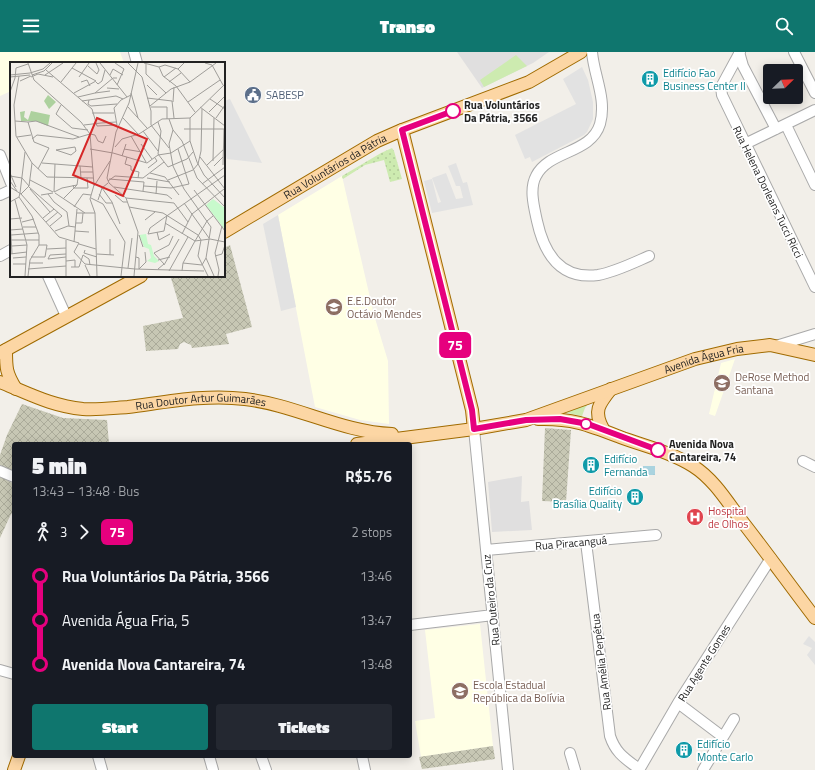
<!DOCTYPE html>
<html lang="en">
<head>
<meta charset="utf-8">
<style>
  :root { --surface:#171b24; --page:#242831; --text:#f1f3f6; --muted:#9ea1a6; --accent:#0f766e }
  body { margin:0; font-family:"Titillium Web",sans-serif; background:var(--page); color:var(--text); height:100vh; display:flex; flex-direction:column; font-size:15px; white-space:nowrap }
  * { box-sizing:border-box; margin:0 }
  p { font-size:13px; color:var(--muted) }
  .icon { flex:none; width:22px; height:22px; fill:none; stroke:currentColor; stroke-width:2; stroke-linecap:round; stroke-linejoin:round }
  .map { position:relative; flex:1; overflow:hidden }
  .panel { position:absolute; left:12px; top:390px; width:400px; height:316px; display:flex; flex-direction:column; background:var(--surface); border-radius:4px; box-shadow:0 2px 10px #0003 }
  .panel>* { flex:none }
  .badge { padding:0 8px; border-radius:6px; font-size:14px; line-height:26px }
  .needle { width:26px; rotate:67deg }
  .fabs { position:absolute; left:763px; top:12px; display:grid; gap:8px }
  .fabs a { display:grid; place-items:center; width:40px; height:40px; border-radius:4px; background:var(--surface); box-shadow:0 2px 10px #0003; font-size:20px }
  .map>.badge { position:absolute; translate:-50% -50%; box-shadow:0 0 0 2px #fff }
  .legs { display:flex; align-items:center; gap:6px; height:44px; padding:0 20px; font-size:13px }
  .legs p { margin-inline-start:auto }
  .overview { display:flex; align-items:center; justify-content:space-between; height:68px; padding:0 20px }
  h1 { font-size:22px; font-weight:800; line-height:30px }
  .cta { display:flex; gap:8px; margin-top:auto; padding:8px 20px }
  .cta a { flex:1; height:46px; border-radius:4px; background:var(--accent); color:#fff; font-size:16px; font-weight:800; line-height:46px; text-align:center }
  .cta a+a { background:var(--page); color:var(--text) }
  ul { padding:0 20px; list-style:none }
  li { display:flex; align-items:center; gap:14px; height:44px; font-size:15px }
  li i { display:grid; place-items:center; width:6px; height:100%; margin:0 5px; background:currentColor }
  li i::after { content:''; width:10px; height:10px; margin:-5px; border:3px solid; border-radius:50%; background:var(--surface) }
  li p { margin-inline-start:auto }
  li:first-child i { background:linear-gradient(#0000 50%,currentColor 0) }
  li:last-child i { background:linear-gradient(currentColor 50%,#0000 0) }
  header { display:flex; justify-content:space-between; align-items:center; height:52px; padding:0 20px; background:var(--accent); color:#fff; font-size:18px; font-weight:800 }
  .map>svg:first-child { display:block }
  .residential { fill:#e0dfdf }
  .education { fill:#ffffe5 }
  .construction { fill:url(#construction-cross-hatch) }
  .grass { fill:url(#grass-dots) }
  .garden { fill:#cdebb0 }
  .parking { fill:#e2e2e2 }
  .water { fill:url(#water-ripples) }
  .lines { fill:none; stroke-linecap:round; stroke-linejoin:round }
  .minor-casing { stroke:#a9a9a9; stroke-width:12 }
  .major-casing { stroke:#a06b00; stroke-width:14 }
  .minor { stroke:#fff; stroke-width:10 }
  .major { stroke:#fcd6a4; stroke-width:12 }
  .line-1-casing { stroke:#fff; stroke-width:9 }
  .line-1 { stroke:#e6007e; stroke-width:6 }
  .stop-1-dot { fill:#fff; stroke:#e6007e; stroke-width:2 }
  .labels { text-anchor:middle; stroke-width:3.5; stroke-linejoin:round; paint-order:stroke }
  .culture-label { font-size:11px; fill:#0d838f; stroke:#fff; text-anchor:start }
  .service-label { font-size:11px; fill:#4e5e75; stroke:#fff; text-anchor:start }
  .stop-label { font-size:11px; font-weight:bold; fill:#222; stroke:#fff; text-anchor:start }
  .street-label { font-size:11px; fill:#222; stroke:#fff }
  .education-label { font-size:11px; fill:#785e54; stroke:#fff; text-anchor:start }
  .health-label { font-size:11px; fill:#be3a42; stroke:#fff; text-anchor:start }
  .inset-road { fill:none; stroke:#9f9d99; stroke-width:1 }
  .view { fill:#d62828; fill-opacity:0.15; stroke:#d62828; stroke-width:2 }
  .inset-edge { fill:none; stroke:#222; stroke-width:2 }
</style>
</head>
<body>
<header><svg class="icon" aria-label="menu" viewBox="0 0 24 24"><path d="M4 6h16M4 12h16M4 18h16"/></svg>Transo<svg class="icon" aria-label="search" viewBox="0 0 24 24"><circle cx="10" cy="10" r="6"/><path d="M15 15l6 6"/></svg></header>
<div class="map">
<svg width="815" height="718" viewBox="0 0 815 718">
  <defs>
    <pattern id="construction-cross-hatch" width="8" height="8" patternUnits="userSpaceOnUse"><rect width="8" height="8" fill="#c7c7b4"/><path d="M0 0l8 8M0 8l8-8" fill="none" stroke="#abab9a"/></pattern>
    <pattern id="grass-dots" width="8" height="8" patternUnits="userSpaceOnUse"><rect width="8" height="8" fill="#cdebb0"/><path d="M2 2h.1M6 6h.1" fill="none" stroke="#b0c997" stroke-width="1.8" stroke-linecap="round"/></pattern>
    <pattern id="water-ripples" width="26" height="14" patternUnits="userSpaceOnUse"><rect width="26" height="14" fill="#aad3df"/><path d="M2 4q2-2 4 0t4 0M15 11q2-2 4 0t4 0" fill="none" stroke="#92b5bf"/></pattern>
  </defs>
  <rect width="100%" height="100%" fill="#f2efe9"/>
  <path class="residential" d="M 457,0 L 549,0 L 533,11 L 482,36 Z
    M 522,424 L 521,450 L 529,449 L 532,478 L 492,480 L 488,430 Z"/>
  <path class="education" d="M 0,0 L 120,0 L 124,11 L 11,11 L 11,39 L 0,44 Z
    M 342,124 L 374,263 L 388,309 L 389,372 L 360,368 L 315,355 L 278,163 Z
    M 735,307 L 715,364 L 709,362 L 721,311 Z
    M 480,572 L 493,694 L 421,705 L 415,669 L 435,666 L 425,578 Z"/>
  <path class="construction" d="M 230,193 L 252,275 L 226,282 L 229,292 L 192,296 L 191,293 L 184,290 L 180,292 L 178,297 L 146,299 L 143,274 L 183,266 L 171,226 L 175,224 L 224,224 L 224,196 Z
    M 22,352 L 63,366 L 107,368 L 109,392 L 14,392 L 14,420 L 0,413 L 0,403 L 7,383 Z
    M 545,376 L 571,378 L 566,450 L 542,449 Z
    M 0,424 L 14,432 L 14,458 L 10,464 L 0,486 Z
    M 493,694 L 495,707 L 422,717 L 419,705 Z"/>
  <path class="grass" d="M 392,96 L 394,99 L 402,127 L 390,130 L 384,108 L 365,113 L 343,127 L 342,124 L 381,101 Z"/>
  <path class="garden" d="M 516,3 L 527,14 L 484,35 L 480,28 Z
    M 589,351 L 585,356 L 582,364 L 562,360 Z"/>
  <path class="parking" d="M 582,15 L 588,28 L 593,50 L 593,67 L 587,80 L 584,83 L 532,110 L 530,105 L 525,107 L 515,83 L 576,52 L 563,27 Z
    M 230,47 L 262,111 L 227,107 L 224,98 L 224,49 Z
    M 456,111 L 463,131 L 467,130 L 473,153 L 432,161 L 424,129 L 432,127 L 438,151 L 441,150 L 432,126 L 446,121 L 456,147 L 463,146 L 460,134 L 456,134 L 448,114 Z
    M 278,163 L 296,255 L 281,259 L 263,172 Z
    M 809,584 L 815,590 L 815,613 L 807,603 L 812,596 L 803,592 Z"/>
  <path class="water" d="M 643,414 L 655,414 L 655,423 L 643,423 Z"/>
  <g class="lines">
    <defs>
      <path id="minor" d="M 134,0 L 137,11
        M 592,0 C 594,24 607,47 600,72 C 591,102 549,98 536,124 C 529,137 534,155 537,169 C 544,201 560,228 598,223 C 615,220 633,211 649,204
        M 739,0 L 743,14 L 776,77
        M 740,0 L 721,35 L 722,43 L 815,235
        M 794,0 L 815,41
        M 786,73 L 815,133
        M 745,92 L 815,58
        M 0,103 L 11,131
        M 0,143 L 11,138
        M 0,204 L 11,198
        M 48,224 L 66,264
        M 776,294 L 815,282
        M 474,377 L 508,718
        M 803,409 L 815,415
        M 0,419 L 14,425
        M 586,490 L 610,684 C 616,702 626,707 639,717
        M 486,498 L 656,483
        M 410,573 L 493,563
        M 0,618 L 14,622
        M 678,651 L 723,685
        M 570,701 L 575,718
        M 98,704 L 102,718
        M 209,704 L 213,718
        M 261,704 L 266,718
        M 362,704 L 365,718
        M 639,718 L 678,651 L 771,506
        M 703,718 L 734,667"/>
      <g id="major">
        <path d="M 402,78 L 472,358 L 474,377"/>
        <path id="s1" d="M 224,180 L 377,89 L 402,78 L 529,30 L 581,0"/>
        <path d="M 6,298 C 6,316 6,321 16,337"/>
        <path d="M 0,301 L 141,224"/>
        <path id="s2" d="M 0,330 C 28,341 51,354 83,357 C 98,358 113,356 128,355 C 167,350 206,342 245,347 C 296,353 341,380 392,382"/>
        <path d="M 538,367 C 572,366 589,373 620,385 C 644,394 671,400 693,414 C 712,426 725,446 738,464 C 764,497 789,532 815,566"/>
        <path d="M 603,377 C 593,359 599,352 611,337"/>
        <path id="s3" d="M 357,392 L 474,377 L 526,368 L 695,307 L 737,297 L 770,293 L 815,303"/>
        <path d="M 14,718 L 19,704"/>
      </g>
    </defs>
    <use href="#minor" class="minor-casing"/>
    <use href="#major" class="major-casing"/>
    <use href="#minor" class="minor"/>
    <use href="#major" class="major"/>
  </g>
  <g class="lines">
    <defs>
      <path id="line-1" d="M 453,59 L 402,78 L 472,358 L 474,377 L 526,368 L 560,367 L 588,372 L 658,398"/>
    </defs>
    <use href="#line-1" class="line-1-casing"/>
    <use href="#line-1" class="line-1"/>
  </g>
  <defs>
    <symbol id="building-disc" viewBox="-11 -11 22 22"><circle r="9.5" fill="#0f9aa8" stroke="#fff"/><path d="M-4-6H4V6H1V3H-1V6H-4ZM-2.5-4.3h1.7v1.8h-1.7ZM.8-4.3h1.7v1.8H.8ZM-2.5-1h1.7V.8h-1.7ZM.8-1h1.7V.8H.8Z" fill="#fff"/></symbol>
    <symbol id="civic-disc" viewBox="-11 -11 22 22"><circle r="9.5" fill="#5c6f8a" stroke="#fff"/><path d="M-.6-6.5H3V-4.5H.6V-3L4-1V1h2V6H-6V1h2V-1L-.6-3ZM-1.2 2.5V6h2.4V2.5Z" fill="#fff"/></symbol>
    <symbol id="school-disc" viewBox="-11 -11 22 22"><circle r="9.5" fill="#8d6e63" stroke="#fff"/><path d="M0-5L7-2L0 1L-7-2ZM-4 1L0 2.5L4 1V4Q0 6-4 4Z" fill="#fff"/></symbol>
    <symbol id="university-disc" viewBox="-11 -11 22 22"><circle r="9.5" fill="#8d6e63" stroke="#fff"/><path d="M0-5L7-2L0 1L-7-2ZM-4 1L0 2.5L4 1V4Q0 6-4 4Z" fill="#fff"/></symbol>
    <symbol id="hospital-disc" viewBox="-11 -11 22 22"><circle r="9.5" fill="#e0444e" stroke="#fff"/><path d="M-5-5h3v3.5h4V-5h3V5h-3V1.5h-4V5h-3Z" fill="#fff"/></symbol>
  </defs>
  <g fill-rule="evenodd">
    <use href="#building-disc" x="640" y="17" width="20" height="20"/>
    <use href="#civic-disc" x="243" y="33" width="20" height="20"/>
    <use href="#school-disc" x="324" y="245" width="20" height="20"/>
    <use href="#university-disc" x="712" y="321" width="20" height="20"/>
    <use href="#building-disc" x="581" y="403" width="20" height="20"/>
    <use href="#building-disc" x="625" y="435" width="20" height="20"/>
    <use href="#hospital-disc" x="685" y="455" width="20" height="20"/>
    <use href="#school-disc" x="450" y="629" width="20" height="20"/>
    <use href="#building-disc" x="674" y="688" width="20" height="20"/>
  </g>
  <g class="stop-1-dot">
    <circle cx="453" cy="59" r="7"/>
    <circle cx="586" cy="372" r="5"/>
    <circle cx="658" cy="398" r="7"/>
  </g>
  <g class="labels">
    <g class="culture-label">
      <text x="663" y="25">Edifício Fao<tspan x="663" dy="13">Business Center II</tspan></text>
      <text x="604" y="411">Edifício<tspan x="604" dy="13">Fernanda</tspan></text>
      <text x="622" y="443" text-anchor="end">Edifício<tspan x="622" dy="13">Brasília Quality</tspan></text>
      <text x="697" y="696">Edifício<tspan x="697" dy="13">Monte Carlo</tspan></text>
    </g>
    <g class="service-label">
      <text x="266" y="47">SABESP</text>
    </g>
    <g class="stop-label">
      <text x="464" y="57">Rua Voluntários<tspan x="464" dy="13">Da Pátria, 3566</tspan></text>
      <text x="669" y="396">Avenida Nova<tspan x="669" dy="13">Cantareira, 74</tspan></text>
    </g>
    <g class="street-label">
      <text dy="4" stroke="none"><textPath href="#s1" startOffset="129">Rua Voluntários da Pátria</textPath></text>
      <text transform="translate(768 140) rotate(64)" y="4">Rua Helena Dorleans Tucci Ricci</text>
      <text dy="4" stroke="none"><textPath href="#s3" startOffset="359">Avenida Água Fria</textPath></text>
      <text dy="4" stroke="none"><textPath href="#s2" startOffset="206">Rua Doutor Artur Guimarães</textPath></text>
      <text transform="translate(571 491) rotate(-5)" y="4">Rua Piracanguá</text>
      <text transform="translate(491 548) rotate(-96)" y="4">Rua Outeiro da Cruz</text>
      <text transform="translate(601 610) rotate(-97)" y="4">Rua Amélia Perpétua</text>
      <text transform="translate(704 611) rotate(-58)" y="4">Rua Agente Gomes</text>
    </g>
    <g class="education-label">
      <text x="347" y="253">E.E.Doutor<tspan x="347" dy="13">Octávio Mendes</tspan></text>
      <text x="735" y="329">DeRose Method<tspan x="735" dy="13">Santana</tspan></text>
      <text x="473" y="637">Escola Estadual<tspan x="473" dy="13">República da Bolívia</tspan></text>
    </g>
    <g class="health-label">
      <text x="708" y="463">Hospital<tspan x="708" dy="13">de Olhos</tspan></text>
    </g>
  </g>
  <g transform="translate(10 10)">
    <rect width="215" height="215" fill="#f2efe9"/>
    <path d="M 38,33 L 46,40 L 39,47 L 34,39 ZM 15,49 L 14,55 L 18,58 L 21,49 L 40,53 L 38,64 L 26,59 L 11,59 L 10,50 Z" fill="#add19e"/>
    <path d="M 203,137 L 215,146 L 215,168 L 196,143 ZM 136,172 L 138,182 L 141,183 L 144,194 L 149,199 L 145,201 L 137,199 L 141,196 L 139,187 L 134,185 L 129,173 Z" fill="#c8facc"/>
    <path class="inset-road" d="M 18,1 L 24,18 L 71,60 L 80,72 L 84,123 L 80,137 L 85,151 L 87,214M 90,1 L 117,35M 105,1 L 114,7 L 107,23M 118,1 L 132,15 L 141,49M 134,1 L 149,5 L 153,14 L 166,24 L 185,50M 195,1 L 202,3 L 213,23M 136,2 L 136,12 L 156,31M 78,4 L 87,12 L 89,8 L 86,1M 149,5 L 155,3 L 168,7 L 174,1M 62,6 L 86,19M 168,7 L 180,20M 36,8 L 63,31M 20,11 L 33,7 L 40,1M 0,13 L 20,11M 22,13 L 34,9 L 42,1M 35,13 L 53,1M 100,13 L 103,7 L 113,13M 9,14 L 4,43 L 6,74 L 22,101 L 37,115 L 83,116M 0,15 L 20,13M 21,15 L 28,12 L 43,15M 69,15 L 79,1M 154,15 L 166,6M 5,16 L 6,6 L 18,2M 10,19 L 21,14M 51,20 L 66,1M 71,20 L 77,18 L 80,24M 86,20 L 88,22 L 92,19 L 95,8M 159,20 L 171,11M 137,23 L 147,33M 97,26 L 109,27M 0,30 L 5,16M 63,31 L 82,47 L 87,64 L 107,63M 64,31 L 86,19M 85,31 L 100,29M 121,31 L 128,56M 68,35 L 85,31 L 103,16 L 107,16M 137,36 L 162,39 L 164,56M 200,37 L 215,47M 79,38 L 78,42 L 81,44 L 107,42M 72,39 L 106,34 L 113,37M 163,40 L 164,25M 178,40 L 210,18M 51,43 L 46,52 L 62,66 L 78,68M 140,44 L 161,27 L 180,20 L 206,1M 118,45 L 137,66M 141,45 L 157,45 L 157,57M 190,45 L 215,64M 141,49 L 141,63 L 159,86M 199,50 L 215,34M 82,51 L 104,51M 113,56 L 128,72M 180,56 L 180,79 L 187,100 L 194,113 L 215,136M 206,56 L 215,43M 159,57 L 163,68 L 159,82 L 163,104 L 174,127 L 201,165 L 196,196 L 204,214M 5,59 L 18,60 L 24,80 L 39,86 L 28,107M 18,60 L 26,59 L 69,75M 148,60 L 151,69 L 148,92 L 158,105 L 177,97 L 183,90M 91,61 L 106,60M 74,63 L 91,61M 107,63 L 104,46 L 111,38 L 121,33M 174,67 L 214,67M 163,68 L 172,79 L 187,116 L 215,145M 133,69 L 148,89M 121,74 L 136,100M 7,75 L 21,73M 22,77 L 27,73 L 63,77 L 80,72 L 85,73 L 88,79 L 93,81 L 96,74M 131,82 L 142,97M 65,85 L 66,89 L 61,93 L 46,88 ZM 105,85 L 112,77 L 129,72 L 152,57 L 180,56 L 215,22M 80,87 L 103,91M 114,87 L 132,90M 103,91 L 137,101 L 148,93 L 161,91 L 180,79M 112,94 L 116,82M 117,95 L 115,102 L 121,104 L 121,108 L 129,110 L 128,116M 190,95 L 215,127M 203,99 L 204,56M 32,101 L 83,105M 197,103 L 215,86M 213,103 L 214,67M 70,104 L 71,116M 204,104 L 213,95M 138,106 L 147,99 L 145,96M 70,110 L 83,110M 0,111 L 6,125M 140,111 L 155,115 L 169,133M 0,114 L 12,116 L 19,124M 137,116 L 160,120M 99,117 L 134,120 L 133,129M 20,118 L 43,130M 158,118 L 183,108 L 188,102 L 191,89 L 192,47M 0,119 L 7,129M 98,119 L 105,114 L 133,116 L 154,100M 192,122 L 215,105M 63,123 L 64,126 L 78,126 L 77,116M 84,124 L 100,99M 134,124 L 161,126 L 179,122 L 168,87M 0,125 L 11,132 L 49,175 L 69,181 L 64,190 L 75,202 L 125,207M 19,125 L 52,154 L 40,164M 104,125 L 157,133 L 162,137M 92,126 L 102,140 L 110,162M 20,127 L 40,150M 184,128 L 215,169M 44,130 L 45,102M 44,130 L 52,126 L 67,123M 10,131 L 15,90M 45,131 L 75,151M 11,132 L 19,124 L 22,101M 38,132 L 44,140 L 57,150 L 59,164M 89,132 L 96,141 L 102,141M 146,132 L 147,119M 31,133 L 43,131M 105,133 L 113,140 L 117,140M 9,135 L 22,154 L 29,173 L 29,183 L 20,198 L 18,214M 81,136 L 93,142 L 115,180M 116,136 L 164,141 L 178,160M 53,137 L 67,123 L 68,116M 5,138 L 17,183 L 15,214M 88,138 L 92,126 L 98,121M 0,140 L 9,135 L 10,131M 174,141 L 199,176M 64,145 L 73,132 L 81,133M 119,145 L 153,151 L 188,173 L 191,178M 67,151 L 85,151M 33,156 L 44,147M 0,157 L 2,192M 0,157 L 12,156M 135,158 L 145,150M 12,160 L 24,157M 36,160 L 48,150M 66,161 L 72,161 L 73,151M 155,161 L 185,179M 13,165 L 26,165M 0,168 L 13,167M 45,169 L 58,164 L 65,165M 65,169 L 79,170M 154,169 L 138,172 L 140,166 L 151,158 L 215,113M 154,169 L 157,153M 147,170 L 149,178 L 160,172M 172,172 L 182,152 L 214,127M 1,173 L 28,171M 129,173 L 133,185M 0,178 L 15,178M 16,178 L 29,178M 191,178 L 188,194 L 198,214M 185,179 L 200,177 L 215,180M 64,180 L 67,147M 69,182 L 86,187M 2,184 L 17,183M 37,187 L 56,186M 75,188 L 74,191 L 87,195M 0,192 L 17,190M 56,192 L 40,193 L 38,197 L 56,195M 87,192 L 104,193M 100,193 L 100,177M 205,194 L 212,192 L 215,183M 21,195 L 35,195 L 37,183 L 29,183M 126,195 L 129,196 L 129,207M 3,196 L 16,195M 148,198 L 160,195M 56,199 L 65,198 L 65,205M 19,201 L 33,201M 173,201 L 192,203 L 196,196M 3,202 L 16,202M 75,203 L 80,214M 154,203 L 169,177M 61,205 L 69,205 L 73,193 L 79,197 L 80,203M 118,206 L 122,176M 18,207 L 56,204M 125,207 L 194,209M 129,207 L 136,200 L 135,190M 148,207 L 154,202 L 144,191 L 159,183 L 163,174M 159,209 L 178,175M 172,209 L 173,201 L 185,179 L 197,159 L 203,154M 56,214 L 56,178M 111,214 L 115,180M 124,214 L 128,170 L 116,136 L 99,121 L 97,116 L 106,70 L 119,41 L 128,1M 208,214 L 209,208 L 205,191 L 212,164"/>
    <path class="view" d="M 87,56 L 137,77 L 113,134 L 63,113 Z"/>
    <rect width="215" height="215" class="inset-edge"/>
  </g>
</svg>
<div class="fabs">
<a><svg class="needle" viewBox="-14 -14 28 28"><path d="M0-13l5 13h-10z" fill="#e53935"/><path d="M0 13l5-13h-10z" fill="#9ea1a6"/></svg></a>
</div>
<b class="badge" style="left:455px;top:293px;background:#e6007e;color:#fff">75</b>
<section class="panel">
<div class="overview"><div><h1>5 min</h1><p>13:43 – 13:48 · Bus</p></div><b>R$5.76</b></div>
<div class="legs"><svg class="icon" aria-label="walk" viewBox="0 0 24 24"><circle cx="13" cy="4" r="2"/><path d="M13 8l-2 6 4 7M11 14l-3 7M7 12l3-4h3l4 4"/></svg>3<svg class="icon" aria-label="forward" viewBox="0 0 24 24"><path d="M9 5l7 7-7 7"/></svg><b class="badge" style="background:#e6007e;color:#fff">75</b><p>2 stops</p></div>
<ul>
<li><i style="color:#e6007e"></i><b>Rua Voluntários Da Pátria, 3566</b><p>13:46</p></li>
<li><i style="color:#e6007e"></i><span>Avenida Água Fria, 5</span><p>13:47</p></li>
<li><i style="color:#e6007e"></i><b>Avenida Nova Cantareira, 74</b><p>13:48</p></li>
</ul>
<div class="cta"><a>Start</a><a>Tickets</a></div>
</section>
</div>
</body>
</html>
